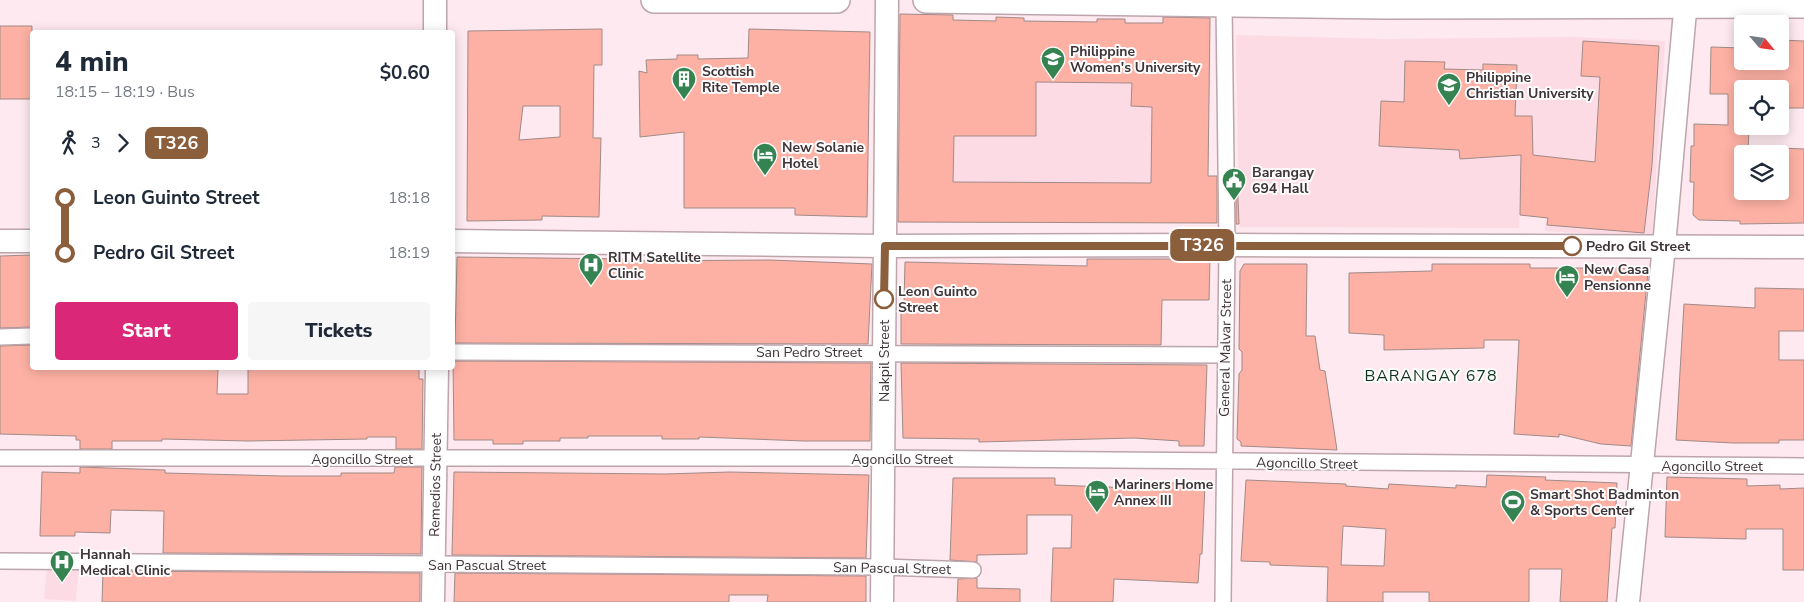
<!DOCTYPE html>
<html lang="en">
<head>
<meta charset="utf-8">
<style>
  :root { --surface:#fff; --page:#f6f6f7; --text:#1f2937; --muted:#747a83; --accent:#db2777 }
  body { margin:0; font-family:"Nunito Sans",sans-serif; background:var(--page); color:var(--text); height:100vh; display:flex; flex-direction:column; font-size:19px; white-space:nowrap }
  * { box-sizing:border-box; margin:0 }
  p { font-size:16px; color:var(--muted) }
  .icon { flex:none; width:28px; height:28px; fill:none; stroke:currentColor; stroke-width:2; stroke-linecap:round; stroke-linejoin:round }
  .map { position:relative; flex:1; overflow:hidden }
  .drawer { position:absolute; left:30px; top:30px; width:425px; height:340px; display:flex; flex-direction:column; background:var(--surface); border-radius:5px; box-shadow:0 2px 12px #0003 }
  .drawer>* { flex:none }
  .badge { padding:0 10px; border-radius:8px; font-size:18px; line-height:32px }
  .needle { width:32px; rotate:119deg }
  .buttons { position:absolute; left:1734px; top:15px; display:grid; gap:10px }
  .buttons a { display:grid; place-items:center; width:55px; height:55px; border-radius:5px; background:var(--surface); box-shadow:0 2px 12px #0003; font-size:25px }
  .map>.badge { position:absolute; translate:-50% -50%; box-shadow:0 0 0 2px #fff }
  .legs { display:flex; align-items:center; gap:8px; height:55px; padding:0 25px; font-size:16px }
  .legs p { margin-inline-start:auto }
  .head { display:flex; align-items:center; justify-content:space-between; height:85px; padding:0 25px }
  h1 { font-size:28px; font-weight:800; line-height:38px }
  .button { display:flex; gap:10px; margin-top:auto; padding:10px 25px }
  .button a { flex:1; height:58px; border-radius:5px; background:var(--accent); color:#fff; font-size:20px; font-weight:800; line-height:58px; text-align:center }
  .button a+a { background:var(--page); color:var(--text) }
  ul { padding:0 25px; list-style:none }
  li { display:flex; align-items:center; gap:18px; height:55px; font-size:19px }
  li i { display:grid; place-items:center; width:8px; height:100%; margin:0 6px; background:currentColor }
  li i::after { content:''; width:12px; height:12px; margin:-6px; border:4px solid; border-radius:50%; background:var(--surface) }
  li p { margin-inline-start:auto }
  li:first-child i { background:linear-gradient(#0000 50%,currentColor 0) }
  li:last-child i { background:linear-gradient(currentColor 50%,#0000 0) }
  .map>svg:first-child { display:block }
  .built { fill:#fcdbe4 }
  .building { fill:#fdb1a4; stroke:#a18a87; fill-rule:evenodd }
  .lines { fill:none; stroke-linecap:round; stroke-linejoin:round }
  .street-casing { stroke:#bca5ab; stroke-width:18 }
  .secondary-casing { stroke:#bca5ab; stroke-width:25 }
  .primary-casing { stroke:#bca5ab; stroke-width:28 }
  .street { stroke:#fff; stroke-width:15 }
  .secondary { stroke:#fff; stroke-width:22 }
  .primary { stroke:#fff; stroke-width:25 }
  .line-1-casing { stroke:#fff; stroke-width:11 }
  .line-1 { stroke:#8b5e3c; stroke-width:8 }
  .stop-1-dot { fill:#fff; stroke:#8b5e3c; stroke-width:2.5 }
  .labels { text-anchor:middle; stroke-width:4; stroke-linejoin:round; paint-order:stroke }
  .poi-label { font-size:14px; font-weight:bold; fill:#3e3437; stroke:#fcfcfc; text-anchor:start }
  .stop-label { font-size:14px; font-weight:bold; fill:#3e3437; stroke:#fcfcfc; text-anchor:start }
  .street-label { font-size:14px; fill:#3e3437; stroke:#fcfcfc }
  .quarter-label { font-size:16px; letter-spacing:1px; fill:#0f341d; stroke:#fcfcfc }
</style>
</head>
<body>
<div class="map">
<svg width="1804" height="602" viewBox="0 0 1804 602">
  <rect width="100%" height="100%" fill="#fde9ef"/>
  <path class="built" d="M 898,14 L 953,14 L 953,20 L 996,21 L 996,17 L 1024,18 L 1024,21 L 1096,22 L 1097,18 L 1125,19 L 1125,23 L 1163,23 L 1163,16 L 1210,17 L 1208,223 L 896,222 Z
    M 1236,35 L 1385,39 L 1574,37 L 1665,41 L 1652,238 L 1545,231 L 1548,172 L 1521,173 L 1519,228 L 1239,227 Z
    M 47,565 L 79,567 L 76,601 L 44,599 Z"/>
  <path class="building" d="M 900,14 L 953,15 L 953,20 L 996,21 L 996,17 L 1024,18 L 1024,21 L 1097,22 L 1097,19 L 1125,19 L 1125,23 L 1163,23 L 1163,17 L 1210,18 L 1208,176 L 1217,176 L 1217,223 L 898,222 ZM 1036,82 L 1132,83 L 1131,106 L 1152,107 L 1151,183 L 953,182 L 954,136 L 1036,136 Z
    M 0,26 L 32,26 L 32,99 L 0,99 Z
    M 602,29 L 602,65 L 594,65 L 593,138 L 601,138 L 599,217 L 542,216 L 542,220 L 467,221 L 468,31 ZM 523,106 L 560,106 L 560,137 L 519,140 Z
    M 749,29 L 870,32 L 867,217 L 795,215 L 795,208 L 684,208 L 684,132 L 640,137 L 639,71 L 647,73 L 646,60 L 677,59 L 677,55 L 698,55 L 698,59 L 748,58 Z
    M 1780,40 L 1804,41 L 1804,108 L 1780,108 L 1780,89 L 1742,89 L 1742,126 L 1749,126 L 1748,154 L 1742,154 L 1742,191 L 1780,191 L 1780,148 L 1804,149 L 1804,223 L 1740,224 L 1740,221 L 1699,220 L 1693,215 L 1694,182 L 1690,182 L 1691,146 L 1694,146 L 1694,124 L 1728,125 L 1728,94 L 1710,94 L 1711,47 L 1742,48 L 1742,61 L 1780,61 Z
    M 1583,41 L 1659,46 L 1652,165 L 1644,233 L 1547,225 L 1548,218 L 1520,215 L 1521,155 L 1460,159 L 1459,150 L 1379,146 L 1381,101 L 1404,102 L 1405,61 L 1445,62 L 1444,69 L 1483,70 L 1483,64 L 1517,65 L 1515,116 L 1532,116 L 1533,155 L 1595,162 L 1600,77 L 1581,76 Z
    M 1236,175 L 1237,175 L 1239,224 L 1236,224 Z
    M 32,255 L 32,327 L 0,328 L 0,256 Z
    M 457,257 L 627,259 L 627,261 L 770,260 L 872,264 L 868,344 L 455,343 Z
    M 1087,259 L 1210,259 L 1209,300 L 1162,300 L 1161,345 L 901,344 L 901,303 L 904,303 L 905,262 L 1087,266 Z
    M 1244,264 L 1307,264 L 1306,336 L 1315,336 L 1320,370 L 1325,371 L 1337,450 L 1241,446 L 1241,442 L 1237,439 L 1239,374 L 1242,370 L 1242,352 L 1239,349 L 1240,271 Z
    M 1432,264 L 1530,264 L 1530,268 L 1645,268 L 1648,272 L 1631,446 L 1601,444 L 1559,434 L 1559,437 L 1514,434 L 1519,340 L 1484,340 L 1484,348 L 1384,350 L 1384,335 L 1349,333 L 1349,273 L 1432,271 Z
    M 1755,288 L 1804,289 L 1804,331 L 1779,331 L 1779,360 L 1804,360 L 1804,440 L 1779,440 L 1779,443 L 1733,443 L 1676,440 L 1684,304 L 1755,308 Z
    M 32,345 L 32,368 L 218,368 L 217,394 L 248,394 L 248,368 L 419,368 L 419,379 L 423,379 L 422,449 L 396,449 L 396,437 L 367,437 L 367,439 L 248,441 L 162,439 L 162,441 L 112,441 L 112,449 L 80,449 L 80,440 L 76,440 L 76,436 L 0,434 L 0,346 Z
    M 453,361 L 871,363 L 870,441 L 804,441 L 699,437 L 699,439 L 662,439 L 662,436 L 588,436 L 588,438 L 560,438 L 560,441 L 523,441 L 523,444 L 493,444 L 493,440 L 454,440 Z
    M 901,363 L 1207,365 L 1204,446 L 1179,446 L 1179,441 L 1134,438 L 979,442 L 979,439 L 903,438 Z
    M 80,467 L 165,470 L 165,473 L 283,476 L 341,476 L 341,473 L 394,473 L 395,467 L 422,467 L 421,554 L 163,553 L 164,511 L 111,510 L 110,533 L 75,532 L 75,536 L 40,536 L 42,472 L 80,473 Z
    M 454,472 L 665,474 L 730,472 L 869,475 L 866,558 L 452,555 Z
    M 1487,475 L 1546,477 L 1545,480 L 1617,483 L 1615,528 L 1612,528 L 1607,602 L 1560,602 L 1562,569 L 1529,569 L 1529,602 L 1429,602 L 1429,592 L 1383,592 L 1383,602 L 1327,602 L 1328,567 L 1270,565 L 1270,562 L 1241,561 L 1246,480 L 1346,484 L 1346,486 L 1388,489 L 1389,484 L 1456,488 L 1456,485 L 1486,487 ZM 1343,526 L 1386,529 L 1384,566 L 1341,565 Z
    M 1667,477 L 1747,479 L 1747,486 L 1780,485 L 1780,489 L 1804,488 L 1804,570 L 1783,570 L 1783,529 L 1746,529 L 1746,539 L 1665,537 Z
    M 953,478 L 1055,478 L 1055,485 L 1134,488 L 1135,482 L 1205,484 L 1202,554 L 1200,554 L 1198,583 L 1114,579 L 1113,602 L 1051,602 L 1053,548 L 1071,548 L 1072,515 L 1027,515 L 1027,554 L 977,555 L 977,562 L 950,560 Z
    M 103,571 L 420,573 L 420,602 L 102,602 Z
    M 455,573 L 866,576 L 866,602 L 767,602 L 768,595 L 729,595 L 729,602 L 454,602 Z
    M 977,578 L 977,588 L 1020,589 L 1020,602 L 957,602 L 958,579 Z"/>
  <g class="lines">
    <defs>
      <path id="street" d="M 0,337 L 32,336
        M 452,352 L 1226,355
        M 0,458 L 884,458 L 1804,466
        M 0,561 L 882,567 L 973,570
        M 1223,602 L 1227,245 L 1224,4"/>
      <path id="secondary" d="M 435,0 L 435,32
        M 0,241 L 32,241
        M 452,241 L 885,246 L 1227,245 L 1804,247
        M 433,602 L 437,368
        M 882,602 L 887,0
        M 1628,602 L 1664,246 L 1686,0"/>
      <path id="primary" d="M 654,0 L 837,0
        M 926,0 L 1385,6 L 1804,5"/>
    </defs>
    <use href="#street" class="street-casing"/>
    <use href="#secondary" class="secondary-casing"/>
    <use href="#primary" class="primary-casing"/>
    <use href="#street" class="street"/>
    <use href="#secondary" class="secondary"/>
    <use href="#primary" class="primary"/>
  </g>
  <g class="lines">
    <defs>
      <path id="line-1" d="M 884,299 L 885,246 L 1572,246"/>
    </defs>
    <use href="#line-1" class="line-1-casing"/>
    <use href="#line-1" class="line-1"/>
  </g>
  <defs>
    <symbol id="university-pin" viewBox="-11 -11 22 30"><path d="M0 17L-7.5 6A9.5 9.5 0 1 1 7.5 6Z" fill="#368352" stroke="#fcfcfc"/><path d="M0-5L7-2L0 1L-7-2ZM-4 1L0 2.5L4 1V4Q0 6-4 4Z" fill="#fff"/></symbol>
    <symbol id="building-pin" viewBox="-11 -11 22 30"><path d="M0 17L-7.5 6A9.5 9.5 0 1 1 7.5 6Z" fill="#368352" stroke="#fcfcfc"/><path d="M-4-6H4V6H1V3H-1V6H-4ZM-2.5-4.3h1.7v1.8h-1.7ZM.8-4.3h1.7v1.8H.8ZM-2.5-1h1.7V.8h-1.7ZM.8-1h1.7V.8H.8Z" fill="#fff"/></symbol>
    <symbol id="hotel-pin" viewBox="-11 -11 22 30"><path d="M0 17L-7.5 6A9.5 9.5 0 1 1 7.5 6Z" fill="#368352" stroke="#fcfcfc"/><path d="M-6-4.5h1.5V1H6V5H4.5V3h-9V5H-6ZM-4 0a1.8 1.8 0 1 1 3.6 0ZM.5 0V-2.5h3Q6-2.5 6 0Z" fill="#fff"/></symbol>
    <symbol id="civic-pin" viewBox="-11 -11 22 30"><path d="M0 17L-7.5 6A9.5 9.5 0 1 1 7.5 6Z" fill="#368352" stroke="#fcfcfc"/><path d="M-.6-6.5H3V-4.5H.6V-3L4-1V1h2V6H-6V1h2V-1L-.6-3ZM-1.2 2.5V6h2.4V2.5Z" fill="#fff"/></symbol>
    <symbol id="hospital-pin" viewBox="-11 -11 22 30"><path d="M0 17L-7.5 6A9.5 9.5 0 1 1 7.5 6Z" fill="#368352" stroke="#fcfcfc"/><path d="M-5-5h3v3.5h4V-5h3V5h-3V1.5h-4V5h-3Z" fill="#fff"/></symbol>
    <symbol id="stadium-pin" viewBox="-11 -11 22 30"><path d="M0 17L-7.5 6A9.5 9.5 0 1 1 7.5 6Z" fill="#368352" stroke="#fcfcfc"/><path d="M0-5a6.5 5 0 1 0 0 10a6.5 5 0 1 0 0-10ZM-3.5-1.8h7v3.6h-7Z" fill="#fff"/></symbol>
  </defs>
  <g fill-rule="evenodd">
    <use href="#university-pin" x="1039" y="45" width="28" height="38"/>
    <use href="#building-pin" x="670" y="65" width="28" height="38"/>
    <use href="#university-pin" x="1435" y="71" width="28" height="38"/>
    <use href="#hotel-pin" x="751" y="141" width="28" height="38"/>
    <use href="#civic-pin" x="1220" y="166" width="28" height="38"/>
    <use href="#hospital-pin" x="577" y="251" width="28" height="38"/>
    <use href="#hotel-pin" x="1553" y="263" width="28" height="38"/>
    <use href="#hotel-pin" x="1083" y="478" width="28" height="38"/>
    <use href="#stadium-pin" x="1499" y="488" width="28" height="38"/>
    <use href="#hospital-pin" x="48" y="548" width="28" height="38"/>
  </g>
  <g class="stop-1-dot">
    <circle cx="1572" cy="246" r="9"/>
    <circle cx="884" cy="299" r="9"/>
  </g>
  <g class="labels">
    <g class="poi-label">
      <text x="1070" y="56">Philippine<tspan x="1070" dy="16">Women's University</tspan></text>
      <text x="702" y="76">Scottish<tspan x="702" dy="16">Rite Temple</tspan></text>
      <text x="1466" y="82">Philippine<tspan x="1466" dy="16">Christian University</tspan></text>
      <text x="782" y="152">New Solanie<tspan x="782" dy="16">Hotel</tspan></text>
      <text x="1252" y="177">Barangay<tspan x="1252" dy="16">694 Hall</tspan></text>
      <text x="608" y="262">RITM Satellite<tspan x="608" dy="16">Clinic</tspan></text>
      <text x="1584" y="274">New Casa<tspan x="1584" dy="16">Pensionne</tspan></text>
      <text x="1114" y="489">Mariners Home<tspan x="1114" dy="16">Annex III</tspan></text>
      <text x="1530" y="499">Smart Shot Badminton<tspan x="1530" dy="16">&amp; Sports Center</tspan></text>
      <text x="80" y="559">Hannah<tspan x="80" dy="16">Medical Clinic</tspan></text>
    </g>
    <g class="stop-label">
      <text x="1586" y="251">Pedro Gil Street</text>
      <text x="898" y="296">Leon Guinto<tspan x="898" dy="16">Street</tspan></text>
    </g>
    <g class="street-label">
      <text transform="translate(1225 348) rotate(-89)" y="5">General Malvar Street</text>
      <text x="809" y="357">San Pedro Street</text>
      <text transform="translate(884 361) rotate(-90)" y="5">Nakpil Street</text>
      <text x="362" y="464">Agoncillo Street</text>
      <text x="902" y="464">Agoncillo Street</text>
      <text transform="translate(1307 463) rotate(1)" y="5">Agoncillo Street</text>
      <text x="1712" y="471">Agoncillo Street</text>
      <text transform="translate(435 485) rotate(-89)" y="5">Remedios Street</text>
      <text x="487" y="570">San Pascual Street</text>
      <text transform="translate(892 568) rotate(1)" y="5">San Pascual Street</text>
    </g>
    <g class="quarter-label">
      <text x="1431" y="381">BARANGAY 678</text>
    </g>
  </g>
</svg>
<div class="buttons">
<a><svg class="needle" viewBox="-14 -14 28 28"><path d="M0-13l5 13h-10z" fill="#e53935"/><path d="M0 13l5-13h-10z" fill="#747a83"/></svg></a>
<a><svg class="icon" aria-label="locate" viewBox="0 0 24 24"><circle cx="12" cy="12" r="6"/><path d="M12 2v4M12 18v4M2 12h4M18 12h4"/></svg></a>
<a><svg class="icon" aria-label="layers" viewBox="0 0 24 24"><path d="M12 4l9 5-9 5-9-5zM3 14l9 5 9-5"/></svg></a>
</div>
<b class="badge" style="left:1202px;top:245px;background:#8b5e3c;color:#fff">T326</b>
<section class="drawer">
<div class="head"><div><h1>4 min</h1><p>18:15 – 18:19 · Bus</p></div><b>$0.60</b></div>
<div class="legs"><svg class="icon" aria-label="walk" viewBox="0 0 24 24"><circle cx="13" cy="4" r="2"/><path d="M13 8l-2 6 4 7M11 14l-3 7M7 12l3-4h3l4 4"/></svg>3<svg class="icon" aria-label="forward" viewBox="0 0 24 24"><path d="M9 5l7 7-7 7"/></svg><b class="badge" style="background:#8b5e3c;color:#fff">T326</b></div>
<ul>
<li><i style="color:#8b5e3c"></i><b>Leon Guinto Street</b><p>18:18</p></li>
<li><i style="color:#8b5e3c"></i><b>Pedro Gil Street</b><p>18:19</p></li>
</ul>
<div class="button"><a>Start</a><a>Tickets</a></div>
</section>
</div>
</body>
</html>
